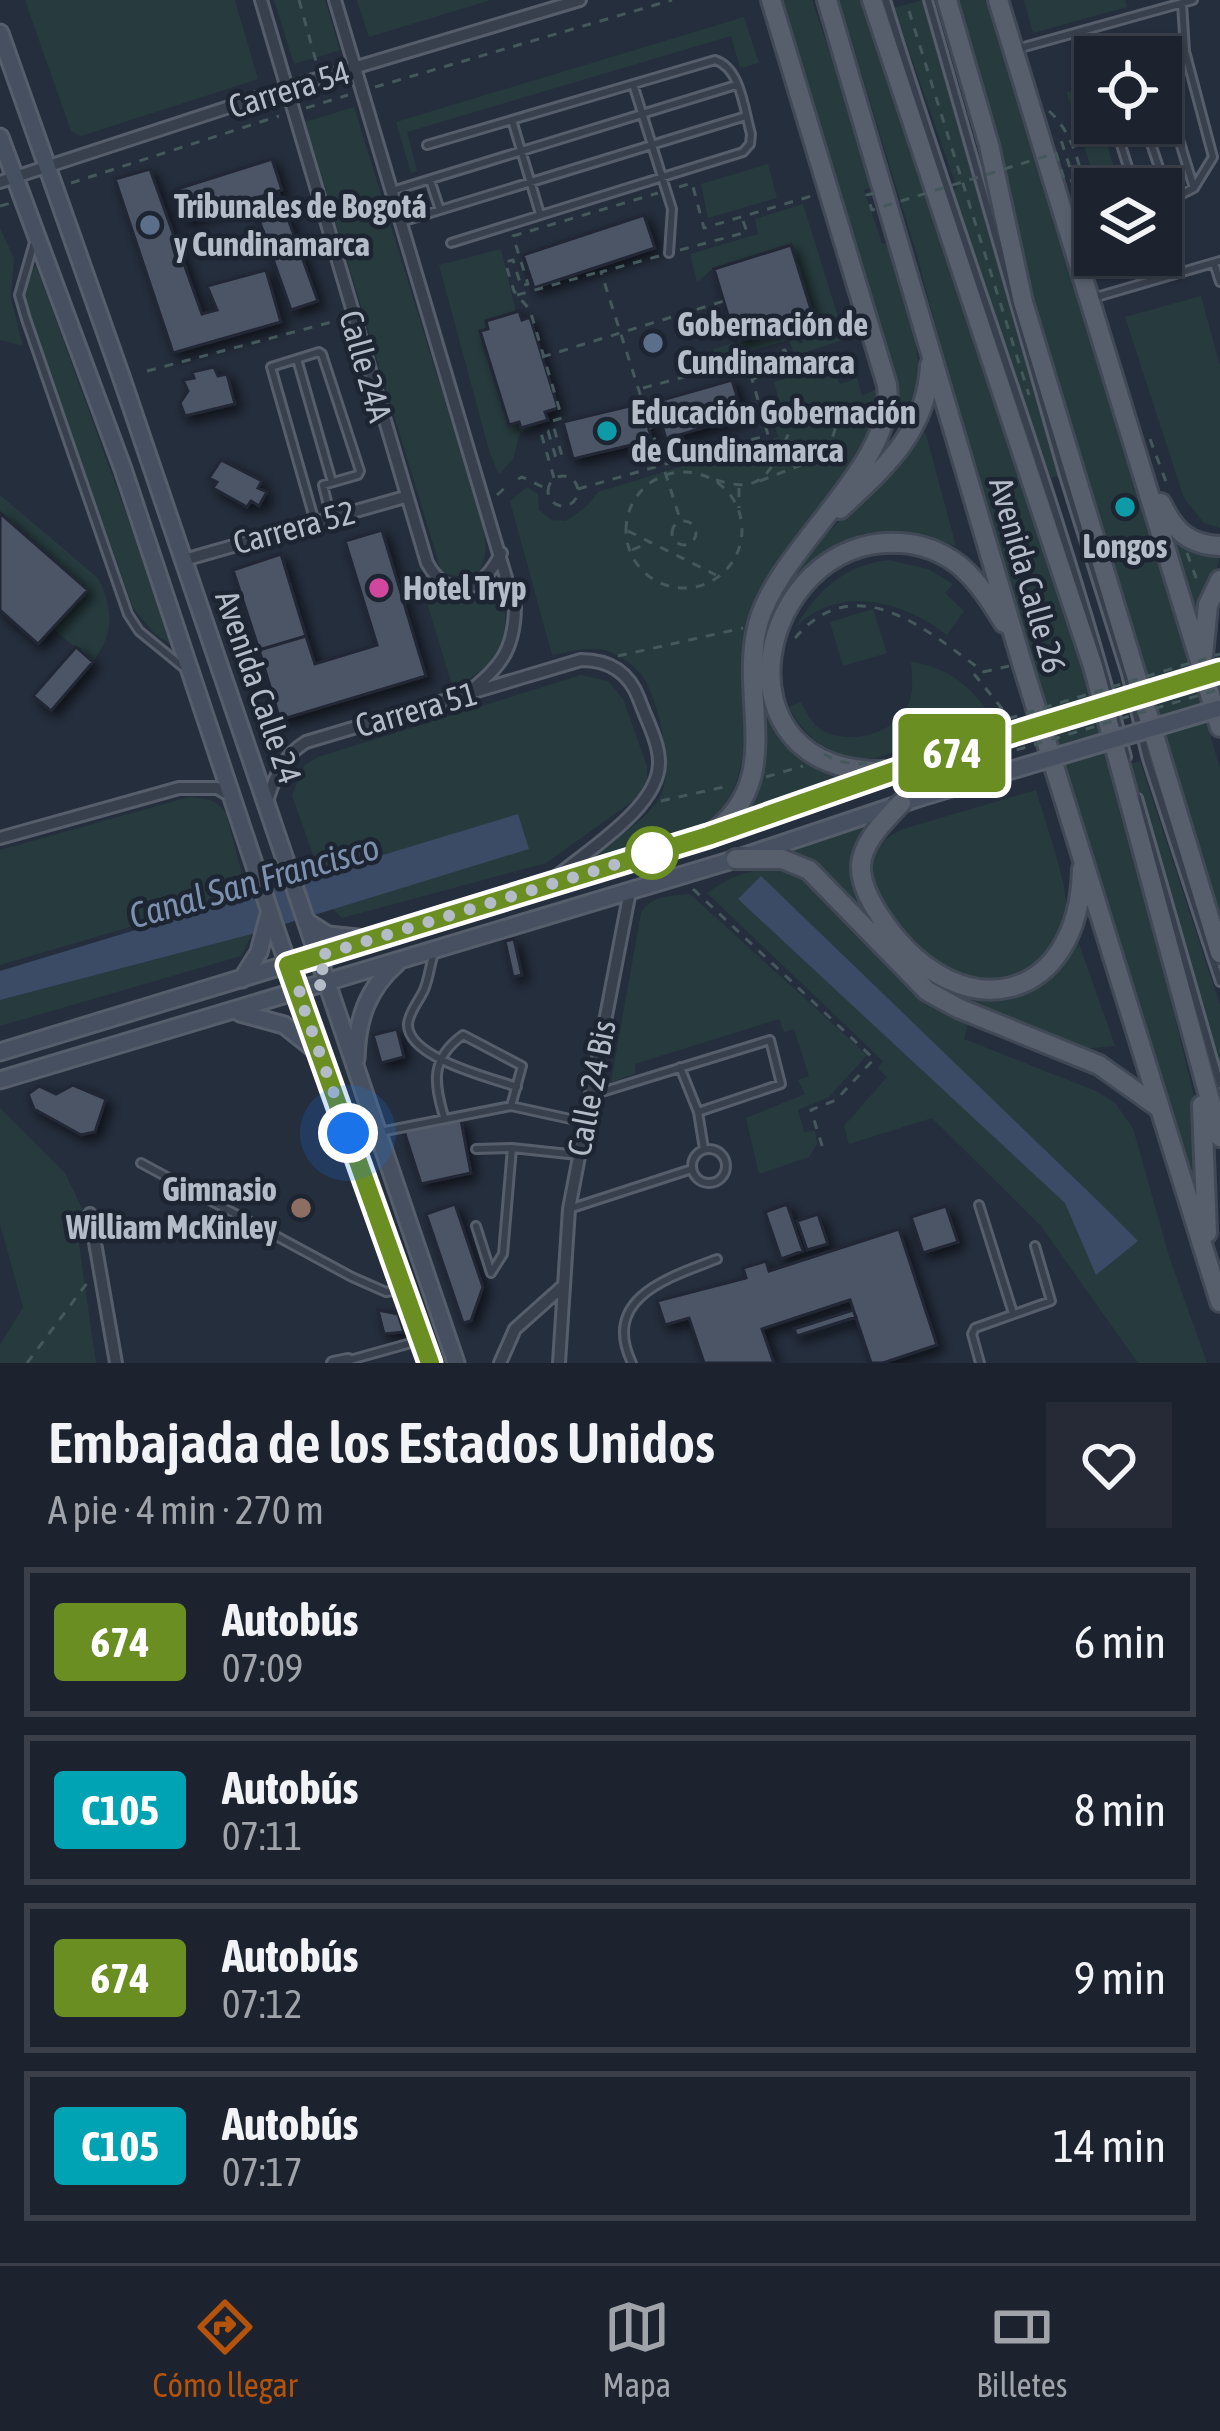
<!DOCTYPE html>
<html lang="es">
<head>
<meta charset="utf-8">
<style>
  :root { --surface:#1c222e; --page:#252a36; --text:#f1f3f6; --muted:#a0a4aa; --line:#3a3f4a; --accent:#b45309 }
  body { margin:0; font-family:"Asap Condensed",sans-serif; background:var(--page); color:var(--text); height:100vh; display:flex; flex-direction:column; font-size:45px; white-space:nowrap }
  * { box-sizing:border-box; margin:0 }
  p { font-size:39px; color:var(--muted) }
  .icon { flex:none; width:66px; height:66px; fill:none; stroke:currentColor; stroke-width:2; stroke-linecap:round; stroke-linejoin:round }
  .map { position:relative; height:1363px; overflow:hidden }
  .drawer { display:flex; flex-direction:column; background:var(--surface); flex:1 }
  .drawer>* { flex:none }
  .badge { padding:0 24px; border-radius:9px; font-size:42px; line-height:78px }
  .tools { position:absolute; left:1074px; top:36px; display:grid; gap:24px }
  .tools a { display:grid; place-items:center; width:108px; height:108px; border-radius:0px; background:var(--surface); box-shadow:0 3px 9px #0004,0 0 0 3px var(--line); font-size:60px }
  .you { position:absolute; width:60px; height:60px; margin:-30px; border:9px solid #fff; border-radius:50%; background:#1a73e8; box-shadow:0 0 0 18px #1a73e833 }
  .map>.badge { position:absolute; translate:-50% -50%; box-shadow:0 0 0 6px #fff }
  .round { display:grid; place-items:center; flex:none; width:126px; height:126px; border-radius:0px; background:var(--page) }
  .overview { display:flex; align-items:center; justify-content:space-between; height:204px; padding:0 48px }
  h1 { font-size:57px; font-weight:600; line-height:90px }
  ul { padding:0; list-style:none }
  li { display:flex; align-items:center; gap:36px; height:150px; margin:0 24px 18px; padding:0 24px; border:6px solid var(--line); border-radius:0px }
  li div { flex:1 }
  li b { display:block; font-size:45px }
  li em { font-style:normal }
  li .badge { min-width:132px; font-weight:700; text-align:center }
  .tab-bar { display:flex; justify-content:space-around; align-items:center; height:168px; border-top:3px solid var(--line); background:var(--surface); font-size:33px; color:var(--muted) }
  .tab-bar a { display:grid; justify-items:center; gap:6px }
  .tab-bar .selected { color:var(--accent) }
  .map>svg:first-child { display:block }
  .green { fill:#273b3e }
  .water { fill:#3b4b65 }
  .building { fill:#4b5566; stroke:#202734; stroke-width:3; filter:url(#shadow) }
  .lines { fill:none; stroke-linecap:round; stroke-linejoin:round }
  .lane-casing { stroke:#575e6b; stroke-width:12 }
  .street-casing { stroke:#575e6b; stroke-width:16 }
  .secondary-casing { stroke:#575e6b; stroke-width:21 }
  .primary-casing { stroke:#424956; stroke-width:24 }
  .path { stroke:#45585b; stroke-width:3; stroke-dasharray:9 9; stroke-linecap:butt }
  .lane { stroke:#39404d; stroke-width:6 }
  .street { stroke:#39404d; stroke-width:10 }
  .secondary { stroke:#475060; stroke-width:15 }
  .primary { stroke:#575f6d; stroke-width:18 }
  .secondary-bridge-casing { stroke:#575e6b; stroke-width:21; stroke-linecap:butt }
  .path-bridge { stroke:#45585b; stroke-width:3; stroke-dasharray:9 9; stroke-linecap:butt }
  .secondary-bridge { stroke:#475060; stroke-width:15 }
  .line-casing { stroke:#fff; stroke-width:27 }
  .line { stroke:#6b8e23; stroke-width:18 }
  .walk { stroke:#b4bcc8; stroke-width:12; stroke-dasharray:0 21.6 }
  .service-dot { fill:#5c6f8a; stroke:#1e2532; stroke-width:4.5 }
  .culture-dot { fill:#0f9aa8; stroke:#1e2532; stroke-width:4.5 }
  .hotel-dot { fill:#d1479c; stroke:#1e2532; stroke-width:4.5 }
  .stop-dot { fill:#fff; stroke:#6b8e23; stroke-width:6 }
  .education-dot { fill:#8d6e63; stroke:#1e2532; stroke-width:4.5 }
  .labels { text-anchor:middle; stroke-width:9; stroke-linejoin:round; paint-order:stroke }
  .street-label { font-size:33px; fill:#b4bcc8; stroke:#1e2532 }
  .poi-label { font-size:33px; font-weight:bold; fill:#b4bcc8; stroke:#1e2532; text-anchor:start }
  .water-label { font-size:36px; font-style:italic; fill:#7d91af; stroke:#1e2532 }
</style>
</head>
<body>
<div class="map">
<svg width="1220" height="1363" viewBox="0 0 1220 1363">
  <defs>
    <filter id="shadow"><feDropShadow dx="5.5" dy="5.5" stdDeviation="6" flood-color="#0009"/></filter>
  </defs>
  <rect width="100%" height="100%" fill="#252e3d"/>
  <path class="green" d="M 25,0 L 235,0 L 258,79 L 81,136 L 71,131 Z
    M 274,0 L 325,0 L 340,50 L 294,64 Z
    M 357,0 L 491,0 L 369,37 Z
    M 780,0 L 812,0 L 875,186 L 864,190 L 882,244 L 892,241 C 904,294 928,357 914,410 L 896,403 L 859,257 Z
    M 839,0 L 863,0 L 1043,527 L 1122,795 L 1196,1105 L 1198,1150 L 1191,1198 L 945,362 L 916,252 Z
    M 922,0 L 1058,476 L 1051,478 L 952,191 L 957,188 L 894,8 Z
    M 956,0 L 989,0 L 1220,768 L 1220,921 L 1186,821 L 1031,302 L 1016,213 Z
    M 1024,0 L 1125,0 L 1127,7 L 1033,33 Z
    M 744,17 L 759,63 L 740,68 L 731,36 L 407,132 L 417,171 L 411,173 L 396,122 Z
    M 1090,86 L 1095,123 L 1101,123 L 1120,189 L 1098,189 L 1066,92 Z
    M 354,107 L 480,514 C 486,540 491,557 473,579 L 442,573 L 305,122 Z
    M 768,164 L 777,198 L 708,218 L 701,184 Z
    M 803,204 L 845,339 L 795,356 L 789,340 L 717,360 L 713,349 L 793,325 L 799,343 L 803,343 L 797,324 L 813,319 L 791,245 L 714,268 L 697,282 L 690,254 L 758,234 L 755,219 Z
    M 0,228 L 14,258 L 11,299 L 23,346 L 0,340 Z
    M 501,249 L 516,312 L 486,321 L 488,329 L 480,332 L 508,424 L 536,423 L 537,427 L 520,433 L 513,459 L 499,474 L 490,454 L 439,265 Z
    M 36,265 L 174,646 L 155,634 L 133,608 L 24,297 L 27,277 Z
    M 1201,296 L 1220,366 L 1220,528 L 1204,523 L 1184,498 L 1125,317 Z
    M 832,366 L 840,384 L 857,378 L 862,396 L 876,389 C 876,397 879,408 878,416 C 874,460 777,552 756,599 C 723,670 775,770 706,824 L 588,860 C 609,842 645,822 659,799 C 675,773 659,704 645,680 C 636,666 623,657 608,651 C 592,645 569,652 552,655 L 510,501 L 527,487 L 538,494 L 539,510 L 552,520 L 566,521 L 587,506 L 598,492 L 778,437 L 769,404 L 779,400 L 774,382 Z
    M 925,431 L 956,546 C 924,536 889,526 856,536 C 783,559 731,681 785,743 C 802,762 825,771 849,779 L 747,812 C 775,750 746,676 770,612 C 789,559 869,495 909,454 Z
    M 0,495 L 98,578 C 114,610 114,633 93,662 L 53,629 L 88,589 L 0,513 Z
    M 1171,537 L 1190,548 L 1220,552 C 1220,574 1200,593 1195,616 Z
    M 889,560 L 928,569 L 953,584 L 945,593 L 964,611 L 947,635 C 904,601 838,583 795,628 C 818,590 844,565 889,560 Z
    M 416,567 C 443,598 462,608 499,582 C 514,635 503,663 453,688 Z
    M 873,609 L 887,653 L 843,666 L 830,622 Z
    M 911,662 C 948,667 973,687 992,718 L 876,758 C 838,760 806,742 789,707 L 801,702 C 807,713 813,726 825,732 C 854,745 897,733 909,702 C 914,690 912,675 911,662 Z
    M 581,675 L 608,681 L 623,699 L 647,766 L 647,784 L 640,796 L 546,863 L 342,918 L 331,907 L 292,795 L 305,765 L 318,757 Z
    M 1140,761 L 1220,1005 L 1220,1068 L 1131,764 Z
    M 1036,790 C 1043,816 1068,884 1066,907 C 1064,924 1053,946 1042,958 C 1010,990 958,986 924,958 C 913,948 904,933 895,921 C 881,902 865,878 875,853 C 881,840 891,835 903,829 Z
    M 189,797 C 205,798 216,799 226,813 L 247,893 L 0,965 L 0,850 Z
    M 873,821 L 859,847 L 881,928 L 971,995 L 1050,973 L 1077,938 L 1115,1046 L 1081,1049 L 939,992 L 905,962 L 832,879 L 791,849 Z
    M 777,868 L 796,871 L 821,893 L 900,980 L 939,1009 L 969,1022 L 964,1039 L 1096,1091 L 1115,1103 L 1133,1128 L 1169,1256 L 1207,1363 L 1138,1363 L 1041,1226 L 932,1118 L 849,1144 L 844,1126 L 887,1077 L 878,1068 L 883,1061 L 707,893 C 730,876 749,870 777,868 Z
    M 690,894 L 867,1055 L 829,1097 L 798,1110 L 804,1132 L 815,1131 L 817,1144 L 809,1157 L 759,1174 L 746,1118 L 805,1094 L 798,1080 L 809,1076 L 794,1029 L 784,1032 L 779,1019 L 635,1064 L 635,1074 L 611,1082 L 641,913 C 651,895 671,896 690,894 Z
    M 252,934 L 241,956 L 0,1026 L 0,1000 Z
    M 0,1108 L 65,1173 L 83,1210 L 76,1223 L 96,1363 L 0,1363 L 0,1345 L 23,1307 L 0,1224 Z"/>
  <path class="water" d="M 518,814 L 529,849 L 252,934 L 0,1000 L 0,971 Z
    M 761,876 L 1100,1203 L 1138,1241 L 1096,1275 L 1065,1203 L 738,899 Z"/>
  <path class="building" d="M 272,159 L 282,190 L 184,221 L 174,190 Z
    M 150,169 L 202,314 L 217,310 L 207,286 L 266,270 L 281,322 L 173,353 L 115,179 Z
    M 279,194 L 318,301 L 291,310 L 253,203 Z
    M 644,215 L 655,248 L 534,288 L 523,255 Z
    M 791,245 L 814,319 L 736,342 L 714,269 Z
    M 519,311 L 522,320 L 530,317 L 558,408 L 545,412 L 548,420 L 521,428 L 519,422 L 509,425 L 480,331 L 488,329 L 486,321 Z
    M 214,367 L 218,376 L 227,374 L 235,404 L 185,416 L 180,403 L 188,391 L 183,380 L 194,378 L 192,372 Z
    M 732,380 L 743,416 L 666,439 L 655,402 Z
    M 642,403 L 652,440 L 573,459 L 563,422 Z
    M 221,460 L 262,481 L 258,488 L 267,492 L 259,506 L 251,501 L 247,507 L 213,488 L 217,482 L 209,478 Z
    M 0,513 L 88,590 L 38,644 L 0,610 Z
    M 382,530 L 426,676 L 280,720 L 259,650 L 306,636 L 315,664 L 377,645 L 345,541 Z
    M 281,554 L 306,636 L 259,650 L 233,570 Z
    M 76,647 L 93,662 L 51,711 L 33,696 Z
    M 514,939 L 522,975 L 513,977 L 505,941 Z
    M 397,1029 L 404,1057 L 381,1063 L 373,1035 Z
    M 73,1085 L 106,1099 L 95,1132 L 81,1135 L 34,1109 L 28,1094 L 39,1086 L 56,1094 Z
    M 461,1120 L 471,1173 L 421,1184 L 404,1131 Z
    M 455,1204 L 483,1287 L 471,1321 L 463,1323 L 426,1214 Z
    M 787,1204 L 803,1251 L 781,1259 L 765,1212 Z
    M 946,1206 L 958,1242 L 923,1253 L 911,1217 Z
    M 818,1214 L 828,1244 L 807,1250 L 797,1221 Z
    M 899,1229 L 937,1345 L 883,1363 L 871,1363 L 850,1300 L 762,1329 L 774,1363 L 704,1363 L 689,1318 L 665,1325 L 657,1301 L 746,1278 L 743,1268 L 766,1261 L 769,1271 Z
    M 378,1310 L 398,1314 L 404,1332 L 384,1334 Z
    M 853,1310 L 856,1317 L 797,1336 L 794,1329 Z"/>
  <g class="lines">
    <defs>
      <path id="lane" d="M 886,0 C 963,253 1061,500 1127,757
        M 928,0 L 1064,476 L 1126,674 L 1147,759 L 1220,982
        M 1017,49 L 1193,0
        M 1131,57 L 1147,53 L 1154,57
        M 1161,81 L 1194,188
        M 633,84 L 672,209 L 669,253
        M 512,120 L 540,214
        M 1114,123 L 1135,189
        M 1144,123 L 1170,200
        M 427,145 L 715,60 C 741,68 744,110 751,134 L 750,144 L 743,152 L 451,243
        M 430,180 L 440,210
        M 392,191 L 736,85
        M 1161,205 L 1194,188 L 1213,157 L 1185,51 L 1182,3
        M 401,222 L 746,116
        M 1074,236 L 1095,230
        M 35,239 L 19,295 L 26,319 L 128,614 L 139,631 L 183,667
        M 1214,263 L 1220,282
        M 1093,298 L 1220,261
        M 297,359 L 332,482
        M 315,522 L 271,367 L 319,352 L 322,354 L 360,471 L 358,475 L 323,485 L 331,518
        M 1138,798 L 1220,1084
        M 434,953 C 430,965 429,978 424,990 C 419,1001 409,1012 408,1024 C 407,1058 491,1078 517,1087
        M 680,1067 L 698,1112 L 704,1149
        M 592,1095 L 770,1040 L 781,1084 L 698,1112
        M 444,1117 C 434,1082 430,1059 463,1035 L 522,1066 L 511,1106
        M 380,1132 L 511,1106 L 584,1122
        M 512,1148 L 578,1155
        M692 1166a17 17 0 1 1 34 0a17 17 0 1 1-34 0Z
        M 476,1149 L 512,1148 L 503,1254 L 491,1273
        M 141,1163 L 352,1277 L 386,1292 L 400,1290
        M 979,1205 L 1012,1310
        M 572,1208 L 692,1169
        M 476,1226 L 491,1273
        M 350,1360 L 418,1341
        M 632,1363 C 600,1297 671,1277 717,1259
        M 980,1363 L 972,1334 L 975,1328 L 1051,1301 L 1035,1246"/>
      <path id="street" d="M 261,0 L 427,563 C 451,605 484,590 501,553
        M 335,0 L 515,608 C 514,653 499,667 467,694
        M 0,182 L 287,88 L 580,0
        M 184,560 L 405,497
        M 267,801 C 275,776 283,756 306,742 L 581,660 C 609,660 629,672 639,699 C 646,719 659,742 659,762 C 660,807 586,851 554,879
        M 0,838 L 179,788 L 217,788 L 233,797
        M 90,1214 L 116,1363
        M 333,1363 L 348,1360
        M 500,1363 L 515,1329 L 562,1287
        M 559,1363 L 569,1209 L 630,891"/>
      <path id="secondary" d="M 0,33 L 122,379 L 456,1363
        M 0,137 L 123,469 L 278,936 L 430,1363
        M 306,921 L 328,935 L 358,938
        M 242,979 L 259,952 L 269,914
        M 240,1013 L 284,1025 L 318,1052
        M 0,1052 L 708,836 L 917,763
        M 356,1059 C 357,1020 367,989 397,963
        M 0,1080 L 736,859 L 921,797"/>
      <path id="primary" d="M 827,0 L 1022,663 L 1220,1302
        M 872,0 L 1093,666 L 1220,1137
        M 947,0 L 989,145 L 1023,302 L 1220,953
        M 998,0 L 1220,727
        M 1161,503 C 1174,530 1188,545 1220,546
        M 840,509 C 885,467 927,431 930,365
        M 1203,655 L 1208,605 L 1220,580
        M 892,771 C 703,779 757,534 900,543 C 921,544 942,552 959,565 C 978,581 991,602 1004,623
        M 901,803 C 885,821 863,840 861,865 C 860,886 874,908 886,925 C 962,1030 1079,1004 1082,869
        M 708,836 C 788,781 738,701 758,624 C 779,546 897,465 887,385 L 771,0
        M 736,859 L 782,859 L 809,870 L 927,991 L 958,1008 L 1099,1065 L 1158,1107
        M 1202,1105 L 1207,1233"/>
    </defs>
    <use href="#lane" class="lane-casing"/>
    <use href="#street" class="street-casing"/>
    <use href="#secondary" class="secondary-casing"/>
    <use href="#primary" class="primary-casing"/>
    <path class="path" d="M 299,0 L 317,65
      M 909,11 L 1029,395
      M 375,87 L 672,0
      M 306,108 L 348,95
      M 1049,111 C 1077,136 1087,187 1087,223
      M 71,183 L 279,116
      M 679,187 L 692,183 L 704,228 L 815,195
      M 0,206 L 11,203
      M 680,250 L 747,232 L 743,221
      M 659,256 L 601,272 L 681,522
      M 517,295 L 599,272
      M 542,357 L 724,301
      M 147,371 L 343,319
      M 643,388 L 785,350 L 790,367
      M 1150,439 L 1168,487
      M626 530a58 58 0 1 1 116 0a58 58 0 1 1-116 0Z
      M548 491a15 15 0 1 1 30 0a15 15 0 1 1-30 0Z
      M 554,478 L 541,433 L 548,431 L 556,458 L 562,456 L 552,421 L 562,418 L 530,310 L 514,291 L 505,262 L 513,260 L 521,286 L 528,284 L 513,236 L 658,193
      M 518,479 L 522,477 L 547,489
      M 716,480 C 728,483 742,488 755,482 C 787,469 789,386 834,408 C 841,429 829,449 812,462 L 802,464 L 791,457 L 786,439
      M 760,481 L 801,465
      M 739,488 L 739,508
      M 578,489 L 768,435 L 752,379 L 841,355 L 843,362 L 864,357
      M 497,495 L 507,486
      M672 533a12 12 0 1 1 24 0a12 12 0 1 1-24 0Z
      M 628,531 L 716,575
      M 632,550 L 650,542
      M 1187,553 L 1198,583
      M 795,638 C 857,566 927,631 984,672
      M 618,656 L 743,628
      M 983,672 L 1009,666
      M 974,674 L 1008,716
      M 766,777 L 803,766
      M 661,801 L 728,786
      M 693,889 L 874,1059 L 836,1100 L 811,1110 L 824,1152
      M 27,1363 L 87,1283"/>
    <use href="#lane" class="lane"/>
    <use href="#street" class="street"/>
    <use href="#secondary" class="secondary"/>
    <use href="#primary" class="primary"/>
    <defs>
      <path id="secondary-bridge" d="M 917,763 L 1220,671
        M 921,797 L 1220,708"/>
    </defs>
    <use href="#secondary-bridge" class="secondary-bridge-casing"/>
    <path class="path-bridge" d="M 875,193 L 867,195 L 872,210 L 1056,153 L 1065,182 L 1074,180 L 1060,137
      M 974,729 L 1220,654
      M 824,754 C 849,770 877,763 903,755
      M 896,786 L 1220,689"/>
    <use href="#secondary-bridge" class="secondary-bridge"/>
  </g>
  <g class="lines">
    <defs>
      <path id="line" d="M 430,1363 L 288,965 L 708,836 L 917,763 L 1220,671"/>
    </defs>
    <use href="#line" class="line-casing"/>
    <use href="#line" class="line"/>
    <path class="walk" d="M 348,1133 L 298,992 L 327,983 L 318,956 L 659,851 L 652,853"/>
  </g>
  <g class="service-dot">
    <circle cx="150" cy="225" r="12"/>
    <circle cx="653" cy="343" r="12"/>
  </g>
  <g class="culture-dot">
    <circle cx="607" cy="431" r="12"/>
    <circle cx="1125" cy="507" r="12"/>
  </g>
  <circle class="hotel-dot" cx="379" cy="588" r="12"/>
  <circle class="stop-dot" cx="652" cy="853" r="24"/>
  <circle class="education-dot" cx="301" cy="1208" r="12"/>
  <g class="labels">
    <g class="street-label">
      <text transform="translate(289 89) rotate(-17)" y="12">Carrera 54</text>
      <text transform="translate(366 366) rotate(74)" y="12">Calle 24A</text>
      <text transform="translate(294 527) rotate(-15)" y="12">Carrera 52</text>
      <text transform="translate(1028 575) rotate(74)" y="12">Avenida Calle 26</text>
      <text transform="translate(259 687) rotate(71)" y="12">Avenida Calle 24</text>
      <text transform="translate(416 709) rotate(-16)" y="12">Carrera 51</text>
      <text transform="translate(591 1088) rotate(-79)" y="12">Calle 24 Bis</text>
    </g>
    <g class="poi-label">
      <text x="174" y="218">Tribunales de Bogotá<tspan x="174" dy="38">y Cundinamarca</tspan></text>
      <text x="677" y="336">Gobernación de<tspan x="677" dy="38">Cundinamarca</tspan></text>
      <text x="631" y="424">Educación Gobernación<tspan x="631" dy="38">de Cundinamarca</tspan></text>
      <text x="1125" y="558" text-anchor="middle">Longos</text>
      <text x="403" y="600">Hotel Tryp</text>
      <text x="277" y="1201" text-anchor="end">Gimnasio<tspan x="277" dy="38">William McKinley</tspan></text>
    </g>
    <g class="water-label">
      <text transform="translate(254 881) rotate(-16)" y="13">Canal San Francisco</text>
    </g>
  </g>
</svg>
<div class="tools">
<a><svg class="icon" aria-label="locate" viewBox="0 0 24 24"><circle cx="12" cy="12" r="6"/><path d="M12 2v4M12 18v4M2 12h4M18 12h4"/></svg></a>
<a><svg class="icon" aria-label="layers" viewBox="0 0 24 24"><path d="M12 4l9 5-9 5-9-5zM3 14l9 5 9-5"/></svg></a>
</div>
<div class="you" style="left:348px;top:1133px"></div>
<b class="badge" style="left:952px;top:753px;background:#6b8e23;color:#fff">674</b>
</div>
<section class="drawer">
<div class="overview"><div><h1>Embajada de los Estados Unidos</h1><p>A pie · 4 min · 270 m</p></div><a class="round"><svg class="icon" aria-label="heart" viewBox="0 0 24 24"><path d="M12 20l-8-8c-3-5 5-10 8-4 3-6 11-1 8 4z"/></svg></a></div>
<ul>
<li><span class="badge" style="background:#6b8e23;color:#fff">674</span><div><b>Autobús</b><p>07:09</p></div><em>6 min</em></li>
<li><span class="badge" style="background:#00a3b4;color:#fff">C105</span><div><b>Autobús</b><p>07:11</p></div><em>8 min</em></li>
<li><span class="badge" style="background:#6b8e23;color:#fff">674</span><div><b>Autobús</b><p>07:12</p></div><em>9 min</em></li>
<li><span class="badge" style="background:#00a3b4;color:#fff">C105</span><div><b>Autobús</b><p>07:17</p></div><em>14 min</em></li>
</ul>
</section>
<nav class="tab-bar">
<a class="selected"><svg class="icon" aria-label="directions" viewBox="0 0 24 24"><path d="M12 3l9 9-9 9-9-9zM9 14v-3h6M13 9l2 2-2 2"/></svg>Cómo llegar</a>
<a><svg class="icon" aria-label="map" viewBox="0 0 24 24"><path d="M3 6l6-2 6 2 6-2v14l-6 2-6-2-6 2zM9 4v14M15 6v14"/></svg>Mapa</a>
<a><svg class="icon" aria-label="tickets" viewBox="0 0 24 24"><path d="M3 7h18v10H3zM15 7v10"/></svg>Billetes</a>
</nav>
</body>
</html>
